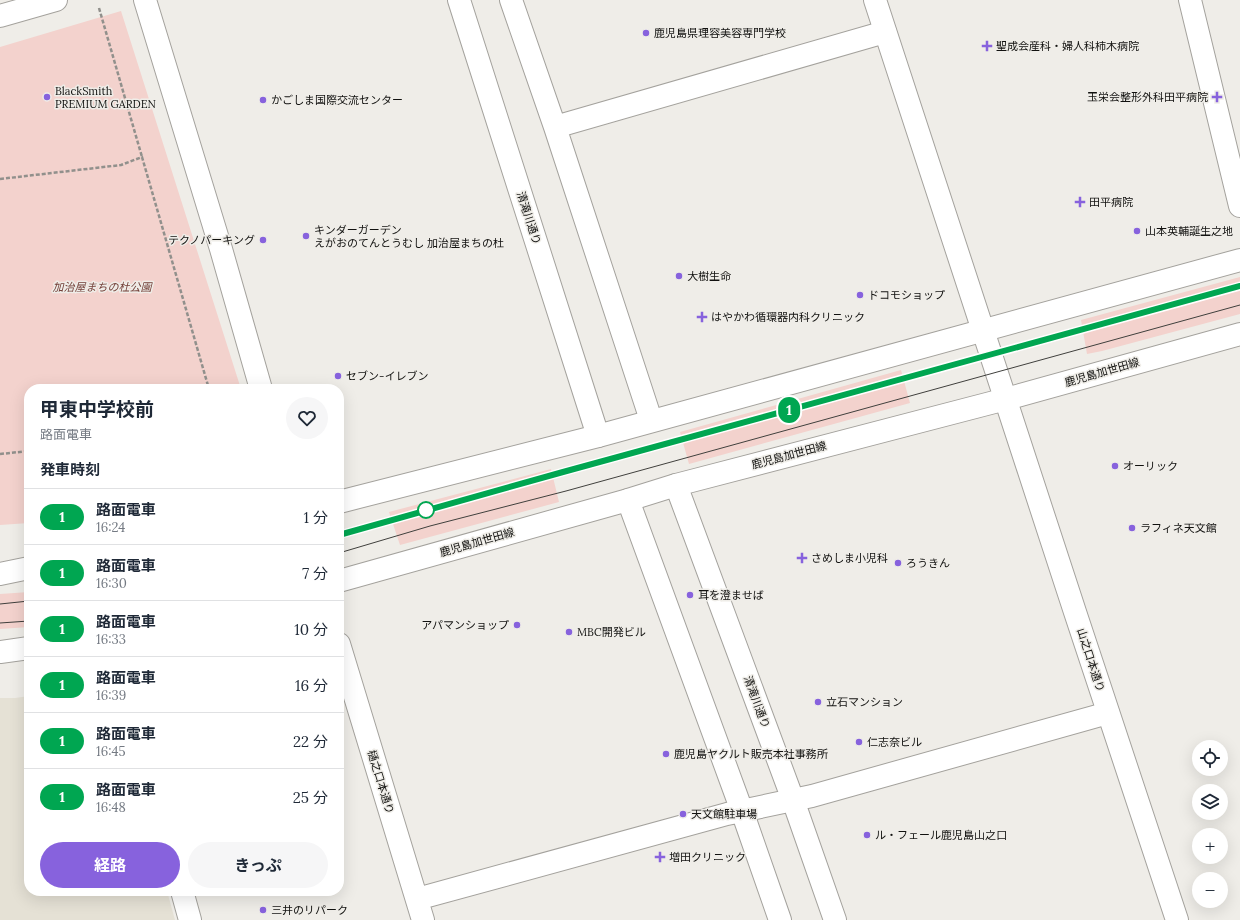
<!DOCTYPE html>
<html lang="ja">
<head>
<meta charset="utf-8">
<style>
  :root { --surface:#fff; --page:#f6f6f7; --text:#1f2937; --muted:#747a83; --line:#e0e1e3; --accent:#8762dd }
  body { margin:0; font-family:Lora,"Noto Sans JP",serif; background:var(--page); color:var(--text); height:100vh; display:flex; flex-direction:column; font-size:15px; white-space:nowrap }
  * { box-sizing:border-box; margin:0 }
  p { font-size:13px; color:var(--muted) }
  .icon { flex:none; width:22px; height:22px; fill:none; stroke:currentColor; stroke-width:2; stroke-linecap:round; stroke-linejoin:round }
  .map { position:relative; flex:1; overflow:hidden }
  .drawer { position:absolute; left:24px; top:384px; width:320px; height:512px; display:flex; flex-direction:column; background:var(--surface); border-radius:16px; box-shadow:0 4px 16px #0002 }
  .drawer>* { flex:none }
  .badge { padding:0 8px; border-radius:13px; font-size:14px; line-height:26px }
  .tools { position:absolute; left:1192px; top:740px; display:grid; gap:8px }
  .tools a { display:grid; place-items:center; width:36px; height:36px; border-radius:50%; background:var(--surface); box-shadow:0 4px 16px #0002; font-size:20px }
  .map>.badge { position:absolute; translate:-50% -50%; box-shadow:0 0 0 2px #fff }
  h2 { padding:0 16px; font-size:15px; line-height:36px }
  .round { display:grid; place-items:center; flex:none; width:42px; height:42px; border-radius:21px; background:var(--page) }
  .head { display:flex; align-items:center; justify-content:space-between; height:68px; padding:0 16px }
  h1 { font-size:19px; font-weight:700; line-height:30px }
  .primary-button { display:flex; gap:8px; margin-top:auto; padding:8px 16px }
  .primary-button a { flex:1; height:46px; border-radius:24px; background:var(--accent); color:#fff; font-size:16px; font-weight:700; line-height:46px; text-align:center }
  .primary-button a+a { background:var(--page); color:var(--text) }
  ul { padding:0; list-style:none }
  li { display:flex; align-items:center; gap:12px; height:56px; padding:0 16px; border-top:1px solid var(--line) }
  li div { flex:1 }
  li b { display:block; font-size:15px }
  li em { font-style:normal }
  li .badge { min-width:44px; font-weight:700; text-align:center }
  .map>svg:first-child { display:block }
  .built { fill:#e5e1d5 }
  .green { fill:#f3d2cd }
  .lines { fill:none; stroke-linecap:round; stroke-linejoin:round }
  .minor-casing { stroke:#a4a29d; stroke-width:24 }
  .tertiary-casing { stroke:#a4a29d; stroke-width:24 }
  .primary-casing { stroke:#a4a29d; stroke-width:24 }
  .path { stroke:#91908c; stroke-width:2.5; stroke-dasharray:4 2; stroke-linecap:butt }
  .minor { stroke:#fff; stroke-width:22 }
  .tertiary { stroke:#fff; stroke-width:22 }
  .primary { stroke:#fff; stroke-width:22 }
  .tram { stroke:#40403d; stroke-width:1 }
  .line-casing { stroke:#fff; stroke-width:9 }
  .line { stroke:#00a651; stroke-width:6 }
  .poi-dot { fill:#8762dd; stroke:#efede8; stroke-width:1.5 }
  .stop-dot { fill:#fff; stroke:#00a651; stroke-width:2 }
  .labels { text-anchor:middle; stroke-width:3; stroke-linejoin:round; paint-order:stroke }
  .poi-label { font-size:11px; fill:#11110f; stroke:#efede8; text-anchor:start }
  .street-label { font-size:11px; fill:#11110f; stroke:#efede8 }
  .park-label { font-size:11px; font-style:italic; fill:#744039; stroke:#efede8 }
</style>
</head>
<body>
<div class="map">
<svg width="1240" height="920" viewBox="0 0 1240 920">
  <rect width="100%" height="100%" fill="#efede8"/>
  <path class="built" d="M 29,696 L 29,891 L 167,891 L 175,920 L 0,920 L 0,698 L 15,698 Z"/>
  <path class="green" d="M 121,11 L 241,389 L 29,389 L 29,523 L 0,525 L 0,47 Z
    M 1240,277 L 1240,314 L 1102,351 L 1087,354 L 1081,320 Z
    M 901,370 L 910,403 L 689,464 L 680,432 Z
    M 551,469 L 559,502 L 400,545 L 389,512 Z
    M 29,592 L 29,627 L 0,629 L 0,594 Z"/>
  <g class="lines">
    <defs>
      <path id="minor" d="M 145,0 L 221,249 L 261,389
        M 459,0 L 598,436
        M 511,0 L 555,127 L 651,420
        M 1190,0 L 1240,206
        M 555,127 L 885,32
        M 676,485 L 793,800 L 835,920
        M 628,500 L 742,811 L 780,920
        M 339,644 L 423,920
        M 182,891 L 190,920
        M 417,899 L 727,814 L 812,796 L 1108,713"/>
      <path id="tertiary" d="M 875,0 L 1075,612 L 1177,920
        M 0,16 L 56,0"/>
      <path id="primary" d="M 339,502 L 598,436 L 1240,260
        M 0,574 L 29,568
        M 339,581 L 628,500 L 676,485 L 1006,399 L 1240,334
        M 0,652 L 29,648"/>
    </defs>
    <use href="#minor" class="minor-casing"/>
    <use href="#tertiary" class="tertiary-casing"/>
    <use href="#primary" class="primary-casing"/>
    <path class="path" d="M 99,8 L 142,157
      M 0,179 L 121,165 L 142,157 L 209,389
      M 0,454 L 29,451"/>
    <use href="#minor" class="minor"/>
    <use href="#tertiary" class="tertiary"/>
    <use href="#primary" class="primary"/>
    <path class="tram" d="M 339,535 L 563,472 L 1240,286
      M 339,553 L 430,526 L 566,491 L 1240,305
      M 0,604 L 29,601
      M 0,623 L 29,621"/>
  </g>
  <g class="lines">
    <defs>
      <path id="line" d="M 339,535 L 563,472 L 1240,286"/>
    </defs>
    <use href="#line" class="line-casing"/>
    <use href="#line" class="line"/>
  </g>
  <g class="poi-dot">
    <circle cx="646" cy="33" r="4"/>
    <path d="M985 40h4v4h4v4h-4v4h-4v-4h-4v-4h4z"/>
    <circle cx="47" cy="97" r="4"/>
    <path d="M1215 91h4v4h4v4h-4v4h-4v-4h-4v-4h4z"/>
    <circle cx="263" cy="100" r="4"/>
    <path d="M1078 196h4v4h4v4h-4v4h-4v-4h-4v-4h4z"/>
    <circle cx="1137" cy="231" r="4"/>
    <circle cx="306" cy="236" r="4"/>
    <circle cx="263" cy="240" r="4"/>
    <circle cx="679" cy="276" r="4"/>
    <circle cx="860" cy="295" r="4"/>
    <path d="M700 311h4v4h4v4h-4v4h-4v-4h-4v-4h4z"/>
    <circle cx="338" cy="376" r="4"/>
    <circle cx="1115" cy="466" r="4"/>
    <circle cx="1132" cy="528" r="4"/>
    <path d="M800 552h4v4h4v4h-4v4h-4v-4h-4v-4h4z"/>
    <circle cx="898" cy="563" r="4"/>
    <circle cx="690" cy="595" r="4"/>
    <circle cx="517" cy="625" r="4"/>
    <circle cx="569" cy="632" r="4"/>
    <circle cx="818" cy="702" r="4"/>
    <circle cx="859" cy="742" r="4"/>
    <circle cx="666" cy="754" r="4"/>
    <circle cx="683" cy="814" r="4"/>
    <circle cx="867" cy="835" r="4"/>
    <path d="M658 851h4v4h4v4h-4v4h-4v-4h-4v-4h4z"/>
    <circle cx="263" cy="910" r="4"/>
  </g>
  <circle class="stop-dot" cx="426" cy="510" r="8"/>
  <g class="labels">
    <g class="poi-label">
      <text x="654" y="37">鹿児島県理容美容専門学校</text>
      <text x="996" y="50">聖成会産科・婦人科柿木病院</text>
      <text x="55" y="95">BlackSmith<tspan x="55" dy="13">PREMIUM GARDEN</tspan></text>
      <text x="1208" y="101" text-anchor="end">玉栄会整形外科田平病院</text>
      <text x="271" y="104">かごしま国際交流センター</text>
      <text x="1089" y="206">田平病院</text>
      <text x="314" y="234">キンダーガーデン<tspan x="314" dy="13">えがおのてんとうむし 加治屋まちの杜</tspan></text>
      <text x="1145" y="235">山本英輔誕生之地</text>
      <text x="255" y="244" text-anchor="end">テクノパーキング</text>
      <text x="687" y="280">大樹生命</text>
      <text x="868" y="299">ドコモショップ</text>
      <text x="711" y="321">はやかわ循環器内科クリニック</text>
      <text x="346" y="380">セブン-イレブン</text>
      <text x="1123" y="470">オーリック</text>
      <text x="1140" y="532">ラフィネ天文館</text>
      <text x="811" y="562">さめしま小児科</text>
      <text x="906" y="567">ろうきん</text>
      <text x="698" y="599">耳を澄ませば</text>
      <text x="509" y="629" text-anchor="end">アパマンショップ</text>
      <text x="577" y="636">MBC開発ビル</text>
      <text x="826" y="706">立石マンション</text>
      <text x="867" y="746">仁志奈ビル</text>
      <text x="674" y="758">鹿児島ヤクルト販売本社事務所</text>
      <text x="691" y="818">天文館駐車場</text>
      <text x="875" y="839">ル・フェール鹿児島山之口</text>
      <text x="669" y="861">増田クリニック</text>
      <text x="271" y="914">三井のリパーク</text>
    </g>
    <g class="street-label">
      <text transform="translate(529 218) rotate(72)" y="4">清滝川通り</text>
      <text transform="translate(1102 372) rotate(-16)" y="4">鹿児島加世田線</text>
      <text transform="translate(789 455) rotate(-15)" y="4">鹿児島加世田線</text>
      <text transform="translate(477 542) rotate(-16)" y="4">鹿児島加世田線</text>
      <text transform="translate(1091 660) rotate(72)" y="4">山之口本通り</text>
      <text transform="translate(757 702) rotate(70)" y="4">清滝川通り</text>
      <text transform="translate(381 782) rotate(73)" y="4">樋之口本通り</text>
    </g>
    <g class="park-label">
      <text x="102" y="291">加治屋まちの杜公園</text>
    </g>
  </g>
</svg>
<div class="tools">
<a><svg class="icon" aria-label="locate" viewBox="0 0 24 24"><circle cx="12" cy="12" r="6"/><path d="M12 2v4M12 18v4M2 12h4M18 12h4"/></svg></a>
<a><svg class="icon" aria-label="layers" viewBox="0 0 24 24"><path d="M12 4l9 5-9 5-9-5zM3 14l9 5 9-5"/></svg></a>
<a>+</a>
<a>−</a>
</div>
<b class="badge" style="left:789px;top:410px;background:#00a651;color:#fff">1</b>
<section class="drawer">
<div class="head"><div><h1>甲東中学校前</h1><p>路面電車</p></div><a class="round"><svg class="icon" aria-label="heart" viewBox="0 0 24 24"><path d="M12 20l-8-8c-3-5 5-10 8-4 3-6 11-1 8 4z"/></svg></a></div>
<h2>発車時刻</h2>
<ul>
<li><span class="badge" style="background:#00a651;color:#fff">1</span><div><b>路面電車</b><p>16:24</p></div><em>1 分</em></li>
<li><span class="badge" style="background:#00a651;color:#fff">1</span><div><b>路面電車</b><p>16:30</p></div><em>7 分</em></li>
<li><span class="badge" style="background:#00a651;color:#fff">1</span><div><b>路面電車</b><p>16:33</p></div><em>10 分</em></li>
<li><span class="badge" style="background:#00a651;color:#fff">1</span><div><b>路面電車</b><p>16:39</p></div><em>16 分</em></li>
<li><span class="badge" style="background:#00a651;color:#fff">1</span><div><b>路面電車</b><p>16:45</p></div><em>22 分</em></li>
<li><span class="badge" style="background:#00a651;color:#fff">1</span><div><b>路面電車</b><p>16:48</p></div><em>25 分</em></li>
</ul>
<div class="primary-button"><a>経路</a><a>きっぷ</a></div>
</section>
</div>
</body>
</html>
